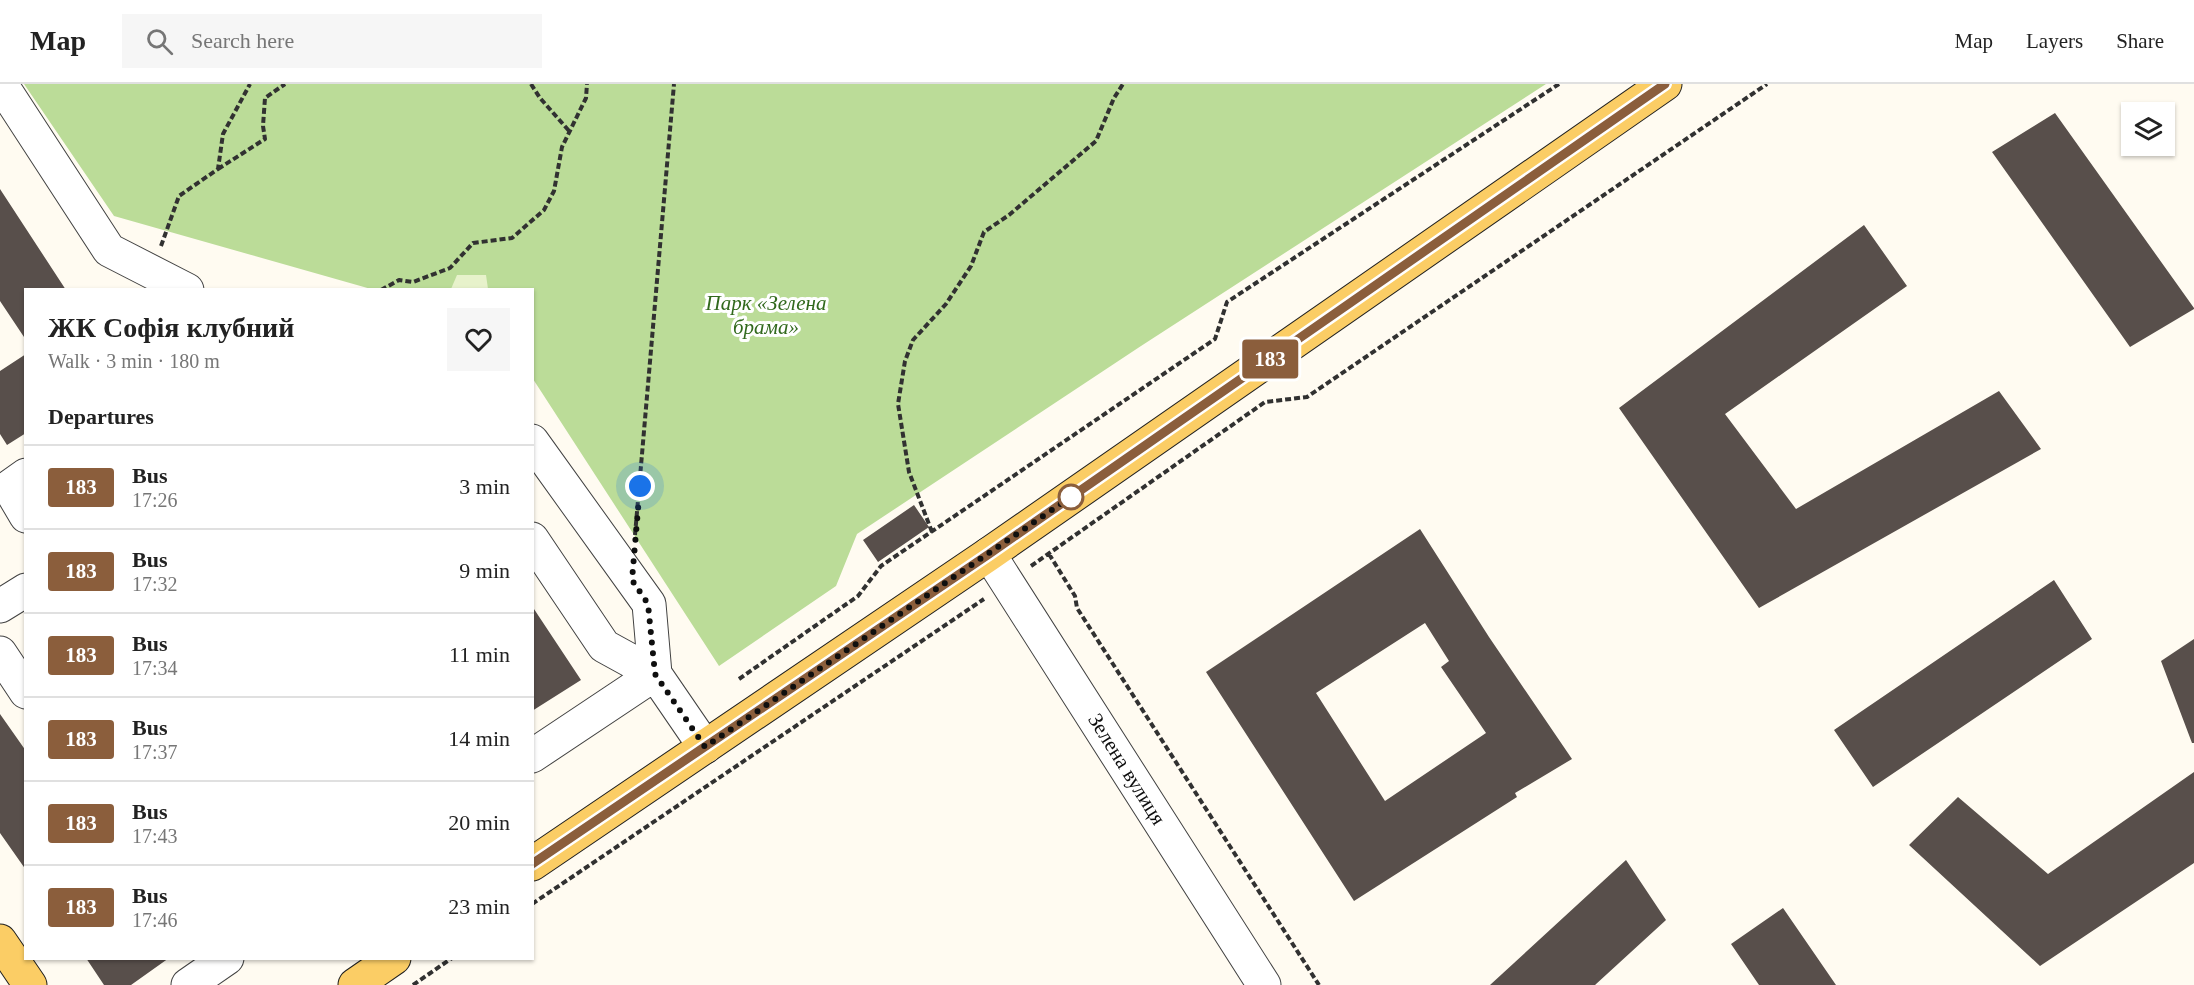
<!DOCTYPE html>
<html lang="en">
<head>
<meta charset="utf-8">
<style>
  :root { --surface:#fff; --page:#f6f6f6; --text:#222; --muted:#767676; --line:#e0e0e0 }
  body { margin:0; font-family:"Times New Roman",serif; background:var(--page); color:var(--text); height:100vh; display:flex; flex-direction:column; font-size:22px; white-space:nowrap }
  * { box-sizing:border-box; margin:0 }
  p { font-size:20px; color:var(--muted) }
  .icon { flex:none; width:33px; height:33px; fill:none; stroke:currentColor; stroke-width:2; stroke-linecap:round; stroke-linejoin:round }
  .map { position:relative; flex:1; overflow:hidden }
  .sheet { position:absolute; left:24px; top:204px; width:510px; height:672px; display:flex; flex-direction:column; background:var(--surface); border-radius:0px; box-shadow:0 2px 4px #0004 }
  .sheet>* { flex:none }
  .badge { padding:0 12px; border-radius:4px; font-size:21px; line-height:39px }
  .tools { position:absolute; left:2121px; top:18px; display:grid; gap:12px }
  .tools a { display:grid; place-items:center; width:54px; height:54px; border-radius:0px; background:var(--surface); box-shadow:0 2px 4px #0004; font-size:30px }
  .you { position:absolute; width:30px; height:30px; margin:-15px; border:4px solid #fff; border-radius:50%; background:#1a73e8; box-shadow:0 0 0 9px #1a73e833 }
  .map>.badge { position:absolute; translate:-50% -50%; box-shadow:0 0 0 3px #fff }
  h2 { padding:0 24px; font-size:22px; line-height:54px }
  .round { display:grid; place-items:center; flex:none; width:63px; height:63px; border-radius:0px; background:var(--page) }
  .headline { display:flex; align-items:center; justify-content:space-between; height:102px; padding:0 24px }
  h1 { font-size:28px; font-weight:700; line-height:45px }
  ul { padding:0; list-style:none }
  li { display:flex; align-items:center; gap:18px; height:84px; padding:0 24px; border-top:2px solid var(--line) }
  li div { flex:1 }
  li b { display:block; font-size:22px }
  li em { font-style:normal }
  li .badge { min-width:66px; font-weight:700; text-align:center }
  header { display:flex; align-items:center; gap:36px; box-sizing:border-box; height:84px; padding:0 30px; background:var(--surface); border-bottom:2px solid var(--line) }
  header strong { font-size:28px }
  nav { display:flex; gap:33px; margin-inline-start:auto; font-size:21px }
  .search { width:420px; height:54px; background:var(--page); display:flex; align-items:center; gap:15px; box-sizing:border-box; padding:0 21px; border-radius:0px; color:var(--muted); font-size:22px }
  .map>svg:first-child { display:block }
  .forest { fill:#bbdc98 }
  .pitch { fill:#e7f2cb }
  .building { fill:#584f4b; fill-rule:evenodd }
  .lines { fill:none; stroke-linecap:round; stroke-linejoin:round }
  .minor-casing { stroke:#424242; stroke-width:35 }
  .major-casing { stroke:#202020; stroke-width:35 }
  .path { stroke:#313131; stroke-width:4; stroke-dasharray:6 3; stroke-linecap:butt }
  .minor { stroke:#fff; stroke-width:33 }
  .major { stroke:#fbcd65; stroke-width:33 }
  .line-casing { stroke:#fff; stroke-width:14 }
  .line { stroke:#8b5e3c; stroke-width:9 }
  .walk { stroke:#0f0f0f; stroke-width:6; stroke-dasharray:0 10.8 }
  .stop-dot { fill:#fff; stroke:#8b5e3c; stroke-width:3 }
  .labels { text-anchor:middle; stroke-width:6; stroke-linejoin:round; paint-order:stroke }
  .park-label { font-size:21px; font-style:italic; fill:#31691d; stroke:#fff }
  .street-label { font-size:21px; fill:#0f0f0f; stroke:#fff }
</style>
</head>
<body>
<header>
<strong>Map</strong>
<div class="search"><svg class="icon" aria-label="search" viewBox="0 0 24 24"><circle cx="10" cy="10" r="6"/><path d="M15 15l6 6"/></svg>Search here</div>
<nav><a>Map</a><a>Layers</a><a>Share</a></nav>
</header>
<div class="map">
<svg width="2194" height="901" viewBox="0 0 2194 901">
  <rect width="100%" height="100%" fill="#fffbf1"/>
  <path class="forest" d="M 24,0 L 1546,0 L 1141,262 L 857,450 L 836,502 L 719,582 L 533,295 L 532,206 L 371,205 L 114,132 Z"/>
  <path class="pitch" d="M 457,191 L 486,191 L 488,205 L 451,205 Z"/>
  <path class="building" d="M 2055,29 L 2194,224 L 2194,225 L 2130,263 L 1992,68 Z
    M 0,105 L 66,206 L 26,206 L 26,256 L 0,217 Z
    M 1864,141 L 1907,202 L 1725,330 L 1796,425 L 1999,307 L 2041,365 L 1759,524 L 1619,324 Z
    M 26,270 L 26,349 L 7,361 L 0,350 L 0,287 Z
    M 914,421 L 929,443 L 878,478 L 863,456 Z
    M 1420,445 L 1489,553 L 1572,675 L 1515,709 L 1517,713 L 1354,817 L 1206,588 ZM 1425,539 L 1449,577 L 1441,583 L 1486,649 L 1385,717 L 1316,609 Z
    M 2054,496 L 2092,555 L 1873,703 L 1834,646 Z
    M 532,522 L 581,596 L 532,627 Z
    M 2194,555 L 2194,659 L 2192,659 L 2161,577 Z
    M 0,630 L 26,667 L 26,786 L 0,749 Z
    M 2194,688 L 2194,779 L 2040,882 L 1909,761 L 1958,713 L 2048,790 Z
    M 1626,776 L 1666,836 L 1595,901 L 1490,901 Z
    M 1783,824 L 1836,901 L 1759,901 L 1731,860 Z
    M 86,874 L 169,874 L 131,901 L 104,901 Z"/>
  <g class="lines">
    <defs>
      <path id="minor" d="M 1,0 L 109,166 L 187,206
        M 532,357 L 649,520 L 655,590
        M 26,391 L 9,403 L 26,432
        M 532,455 L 604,562 L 655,590 L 705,663
        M 989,470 L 1264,901
        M 0,522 L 26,506
        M 0,569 L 26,608
        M 532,672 L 655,590
        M 188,901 L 227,874"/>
      <path id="major" d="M 532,780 L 989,470 L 1665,0
        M 0,857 L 30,901
        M 355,901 L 394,874"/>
    </defs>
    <use href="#minor" class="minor-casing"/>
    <use href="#major" class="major-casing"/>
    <path class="path" d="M 531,0 L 540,14 L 570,48
      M 218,85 L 265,55 L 263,42 L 265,14 L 285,0
      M 161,162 L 179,112 L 218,85 L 223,50 L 250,0
      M 381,206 L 399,196 L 413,198 L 450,184 L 473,159 L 512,154 L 544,126 L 554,107 L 562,63 L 586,14 L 587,0
      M 932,448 L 909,388 L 898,320 L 905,277 L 913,256 L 946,220 L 971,182 L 984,148 L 1009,131 L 1096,57 L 1114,14 L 1123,0
      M 635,451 L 674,0
      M 1049,470 L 1075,512 L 1077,524 L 1319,901
      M 1031,482 L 1265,318 L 1307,313 L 1767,0
      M 739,595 L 858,512 L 881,482 L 1215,255 L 1227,218 L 1559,0
      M 532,820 L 984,515
      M 413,901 L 452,874"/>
    <use href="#minor" class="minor"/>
    <use href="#major" class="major"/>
  </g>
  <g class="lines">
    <defs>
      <path id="line" d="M 532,780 L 989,470 L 1665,0"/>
    </defs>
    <use href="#line" class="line-casing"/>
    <use href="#line" class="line"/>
    <path class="walk" d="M 640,402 L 632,496 L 648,520 L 655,590 L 705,663 L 1071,413"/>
  </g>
  <circle class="stop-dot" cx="1071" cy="413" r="12"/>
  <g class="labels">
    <g class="park-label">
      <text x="766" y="226">Парк «Зелена<tspan x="766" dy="24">брама»</tspan></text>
    </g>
    <g class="street-label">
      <text transform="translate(1127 685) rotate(58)" y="7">Зелена вулиця</text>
    </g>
  </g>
</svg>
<div class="tools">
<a><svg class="icon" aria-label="layers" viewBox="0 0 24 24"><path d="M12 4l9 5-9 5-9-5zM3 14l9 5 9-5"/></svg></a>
</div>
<div class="you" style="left:640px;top:402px"></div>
<b class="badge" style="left:1270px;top:275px;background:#8b5e3c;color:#fff">183</b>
<section class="sheet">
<div class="headline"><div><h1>ЖК Софія клубний</h1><p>Walk · 3 min · 180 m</p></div><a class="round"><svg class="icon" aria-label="heart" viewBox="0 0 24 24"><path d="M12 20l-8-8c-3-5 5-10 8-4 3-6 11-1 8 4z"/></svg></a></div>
<h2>Departures</h2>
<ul>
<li><span class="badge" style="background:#8b5e3c;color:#fff">183</span><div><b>Bus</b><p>17:26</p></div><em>3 min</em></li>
<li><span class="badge" style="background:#8b5e3c;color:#fff">183</span><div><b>Bus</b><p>17:32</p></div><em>9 min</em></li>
<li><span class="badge" style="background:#8b5e3c;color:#fff">183</span><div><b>Bus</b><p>17:34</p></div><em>11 min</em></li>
<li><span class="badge" style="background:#8b5e3c;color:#fff">183</span><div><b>Bus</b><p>17:37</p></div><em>14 min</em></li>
<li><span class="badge" style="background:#8b5e3c;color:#fff">183</span><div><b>Bus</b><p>17:43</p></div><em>20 min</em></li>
<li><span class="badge" style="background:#8b5e3c;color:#fff">183</span><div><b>Bus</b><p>17:46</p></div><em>23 min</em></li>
</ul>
</section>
</div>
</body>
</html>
